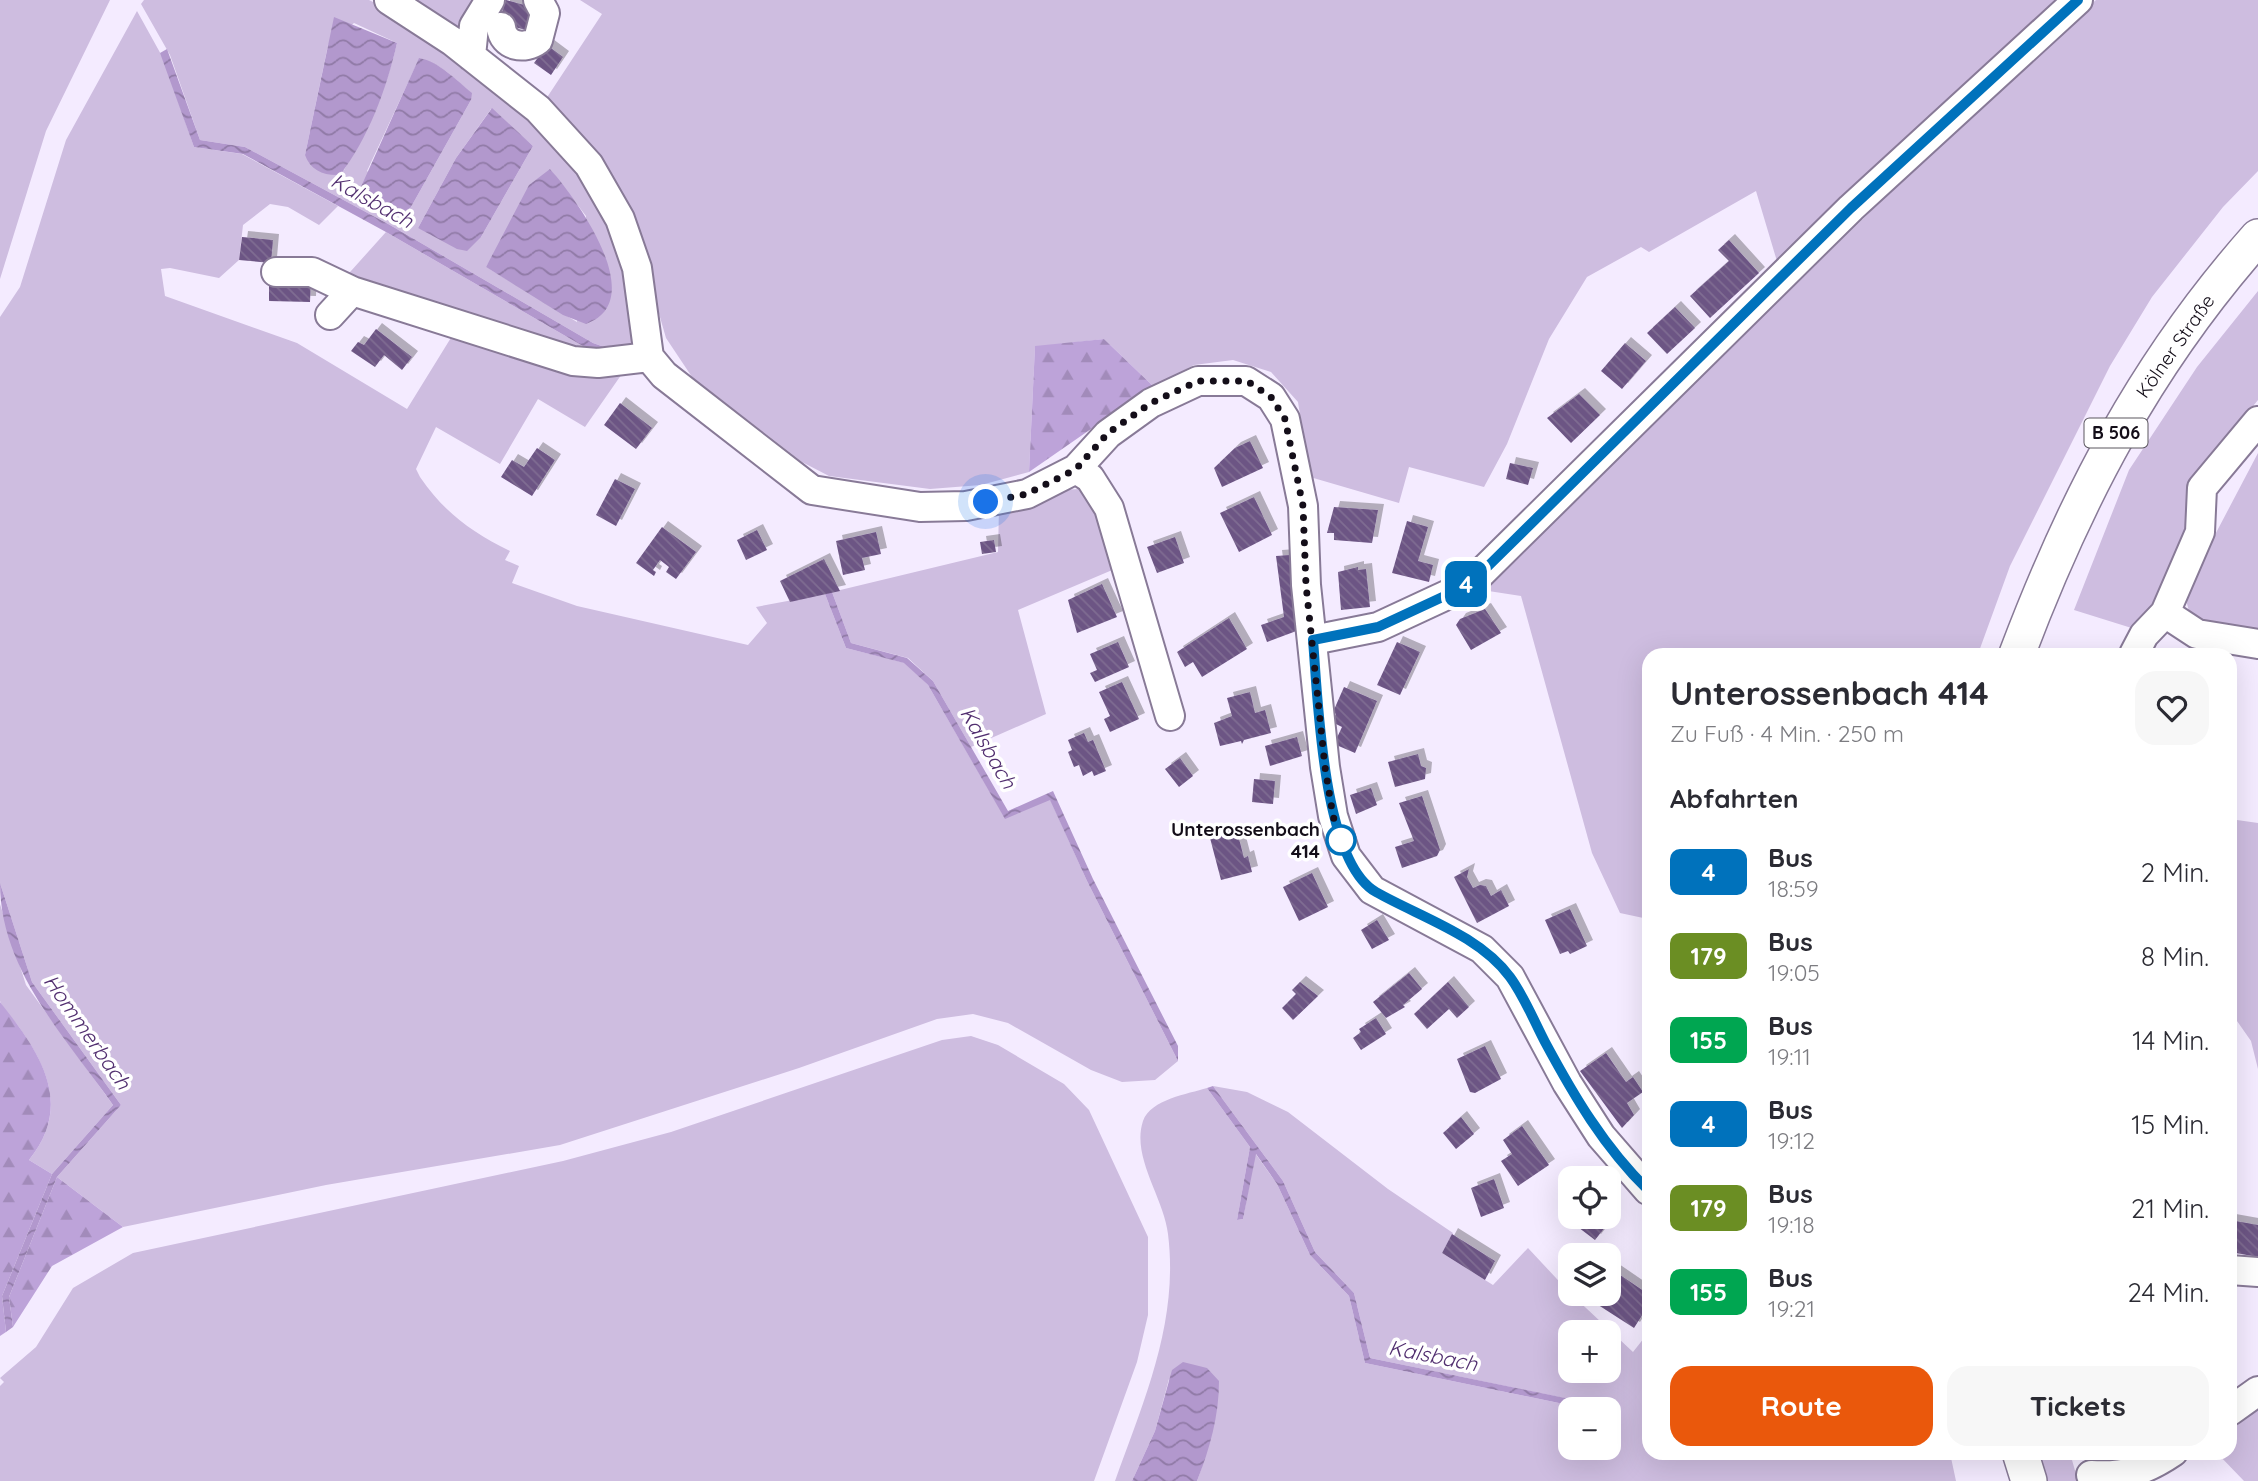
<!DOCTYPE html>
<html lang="de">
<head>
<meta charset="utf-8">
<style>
  :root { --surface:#fff; --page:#f7f7f7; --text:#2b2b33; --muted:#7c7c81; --accent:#ea580c }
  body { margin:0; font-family:Quicksand,sans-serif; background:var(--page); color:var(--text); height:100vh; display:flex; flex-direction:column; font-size:26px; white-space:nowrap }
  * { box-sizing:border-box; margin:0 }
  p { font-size:23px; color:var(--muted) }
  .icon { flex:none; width:38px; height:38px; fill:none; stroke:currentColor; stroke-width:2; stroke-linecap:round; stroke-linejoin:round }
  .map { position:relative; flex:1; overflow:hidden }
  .drawer { position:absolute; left:1642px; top:648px; width:595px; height:812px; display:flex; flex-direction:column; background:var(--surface); border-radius:21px; box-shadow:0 7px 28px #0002 }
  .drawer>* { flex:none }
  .badge { padding:0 14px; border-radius:10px; font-size:24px; line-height:46px }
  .controls { position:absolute; left:1558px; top:1166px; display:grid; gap:14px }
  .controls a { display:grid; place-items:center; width:63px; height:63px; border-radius:14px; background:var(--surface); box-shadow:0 7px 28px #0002; font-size:35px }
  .you { position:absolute; width:35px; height:35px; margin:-18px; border:5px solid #fff; border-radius:50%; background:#1a73e8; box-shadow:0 0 0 10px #1a73e833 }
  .map>.badge { position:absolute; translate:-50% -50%; box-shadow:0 0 0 4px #fff }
  h2 { padding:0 28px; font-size:26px; line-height:63px }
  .round { display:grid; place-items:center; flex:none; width:74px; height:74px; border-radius:21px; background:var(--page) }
  .summary { display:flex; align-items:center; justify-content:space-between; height:119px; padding:0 28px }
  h1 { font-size:33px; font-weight:700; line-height:52px }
  .primary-button { display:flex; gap:14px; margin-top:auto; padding:14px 28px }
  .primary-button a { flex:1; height:80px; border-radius:21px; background:var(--accent); color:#fff; font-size:28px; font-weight:700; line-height:80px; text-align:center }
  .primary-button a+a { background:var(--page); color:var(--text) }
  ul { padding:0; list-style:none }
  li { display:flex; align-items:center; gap:21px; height:84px; padding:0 28px }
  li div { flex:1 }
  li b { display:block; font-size:26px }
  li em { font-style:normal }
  li .badge { min-width:77px; font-weight:700; text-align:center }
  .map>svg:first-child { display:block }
  .green { fill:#cebde0; fill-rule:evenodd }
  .forest { fill:url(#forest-firs) }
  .water { fill:url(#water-waves) }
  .building { fill:url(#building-back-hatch); filter:url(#shadow) }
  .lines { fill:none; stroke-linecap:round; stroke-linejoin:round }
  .minor-casing { stroke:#887a97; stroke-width:32 }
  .major-casing { stroke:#887a97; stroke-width:38 }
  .minor { stroke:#fff; stroke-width:28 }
  .major { stroke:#fff; stroke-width:35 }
  .line-casing { stroke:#fff; stroke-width:16 }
  .line { stroke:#0072bc; stroke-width:10 }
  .walk { stroke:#140e19; stroke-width:7; stroke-dasharray:0 12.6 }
  .stop-dot { fill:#fff; stroke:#0072bc; stroke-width:3.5 }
  .labels { text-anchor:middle; stroke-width:7; stroke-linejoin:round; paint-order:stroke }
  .shield { fill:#fff; stroke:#5a565e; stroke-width:2 }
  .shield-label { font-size:18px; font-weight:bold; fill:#140e19 }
  .street-label { font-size:19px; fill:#140e19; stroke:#fff }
  .stop-label { font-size:19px; font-weight:bold; fill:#140e19; stroke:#fff; text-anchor:end }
  .water-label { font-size:21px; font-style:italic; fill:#522f70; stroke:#fff }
</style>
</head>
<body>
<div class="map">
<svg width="2258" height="1481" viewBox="0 0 2258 1481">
  <defs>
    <pattern id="forest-firs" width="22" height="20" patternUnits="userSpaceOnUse" patternTransform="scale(1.75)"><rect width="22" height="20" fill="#bda3d9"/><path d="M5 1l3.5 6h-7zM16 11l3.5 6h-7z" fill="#a28bba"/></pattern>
    <pattern id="water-waves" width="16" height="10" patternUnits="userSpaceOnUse" patternTransform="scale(1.75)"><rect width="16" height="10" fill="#b298cd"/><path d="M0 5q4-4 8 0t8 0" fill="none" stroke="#907aa6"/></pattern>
    <pattern id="building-back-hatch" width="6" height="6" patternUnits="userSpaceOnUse" patternTransform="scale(1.75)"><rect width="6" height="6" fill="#6c5484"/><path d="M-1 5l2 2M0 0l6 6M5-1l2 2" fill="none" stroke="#7f6d92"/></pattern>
    <filter id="shadow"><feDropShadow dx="6" dy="-6" stdDeviation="0" flood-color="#0004"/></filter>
  </defs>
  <rect width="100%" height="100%" fill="#f4ebff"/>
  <path class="green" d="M 0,0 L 110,0 L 46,131 L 0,279 Z
    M 144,0 L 369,0 L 393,12 C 472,70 577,128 613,225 C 627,263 632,301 637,341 L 621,353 L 593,343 L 390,225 L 245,147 L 200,140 L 170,55 L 141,4 ZM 354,23 L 397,43 C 387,88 367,131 344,170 L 305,155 L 328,45 ZM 419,59 C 440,62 456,80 471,93 L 471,100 L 411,207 L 367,171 ZM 491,109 L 533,146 L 481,237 L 418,228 L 456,158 ZM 550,169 L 586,216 L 577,322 L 486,267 Z
    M 405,0 L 479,0 L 458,35 Z
    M 580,0 L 2059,0 L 1779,268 L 1756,191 L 1649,252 L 1641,247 L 1587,277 L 1549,339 L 1507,444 L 1484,487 L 1409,467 L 1399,503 L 1310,477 L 1298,402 L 1271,372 L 1233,360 L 1194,365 L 1153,386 L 1104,339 L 1035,347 L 1029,472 L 981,485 L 930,489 L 829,476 L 802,462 L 692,377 L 666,338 L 645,265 L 544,102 L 602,14 Z
    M 2096,0 L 2258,0 L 2258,171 L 2223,207 L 2152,297 L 2110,366 L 2010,566 L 1978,654 L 1648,654 L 1648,919 L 1620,913 L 1592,853 L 1521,596 L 1482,590 L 2022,64 Z
    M 137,11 L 163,58 L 194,147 L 242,154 L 338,206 L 319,225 L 288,207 L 270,204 L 243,225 L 239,260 L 219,278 L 170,268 L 161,269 L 165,296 L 297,343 L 407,409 L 457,328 L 626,368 L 585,427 L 538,399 L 500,464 L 436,427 L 416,469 L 420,477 C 444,512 471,532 510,551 L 505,560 L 519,566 L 512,583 L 577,606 L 748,645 L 767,623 L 756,607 L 825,594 L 846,648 L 905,663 L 928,685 L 1005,818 L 1050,799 L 1087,881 L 1178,1061 L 1155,1080 L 1122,1082 L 1091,1070 L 1008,1023 L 973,1014 L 937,1019 L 799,1068 L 560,1145 L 326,1185 L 123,1227 L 57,1177 L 121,1105 L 32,982 L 0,883 L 0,317 L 20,287 L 66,140 Z
    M 386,232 L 600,356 L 342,281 Z
    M 2258,291 L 2258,400 L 2198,473 L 2189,534 L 2138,630 L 2074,610 L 2129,470 L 2197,367 Z
    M 2258,453 L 2258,629 L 2256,635 L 2200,624 L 2190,615 L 2186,600 L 2197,569 Z
    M 1080,489 L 1094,497 L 1117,568 L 1018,610 L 1046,714 L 971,747 L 933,681 L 908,658 L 851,643 L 832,592 L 998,552 L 999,508 L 1059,490 Z
    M 2230,819 L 2258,823 L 2258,1069 L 2251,1041 L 2230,1011 Z
    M 0,904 L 26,985 L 113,1105 L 52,1174 L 29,1160 C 67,1113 50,1071 19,1027 C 14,1020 3,1010 0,1001 C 0,986 0,923 0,904 Z
    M 971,1036 L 998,1045 L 1064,1084 L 1089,1110 L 1148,1237 L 1148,1315 L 1137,1362 L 1094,1481 L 0,1481 L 0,1386 L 4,1382 L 0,1378 L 36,1347 L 73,1288 L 133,1253 L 563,1161 L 671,1132 L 942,1040 Z
    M 1213,1086 L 1247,1092 L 1288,1112 L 1388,1189 L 1453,1233 L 1442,1253 L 1493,1285 L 1528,1248 L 1570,1293 L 1633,1352 L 1648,1333 L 1648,1452 L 1950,1453 L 1956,1481 L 1197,1481 L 1202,1467 L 1169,1379 L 1155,1431 L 1132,1481 L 1115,1481 C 1144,1400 1179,1322 1168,1234 C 1164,1198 1131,1157 1143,1121 C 1151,1099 1188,1094 1207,1088 L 1250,1147 L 1237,1220 L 1243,1219 L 1255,1153 L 1277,1184 L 1310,1255 L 1349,1296 L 1365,1363 L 1588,1409 L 1570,1409 L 1570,1447 L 1608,1447 L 1608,1409 L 1603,1409 L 1603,1406 L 1370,1358 L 1354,1293 L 1315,1252 L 1283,1181 ZM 1570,1332 L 1608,1332 L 1608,1370 L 1570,1370 Z
    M 2258,1407 L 2258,1481 L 2244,1481 L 2217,1453 L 2230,1452 L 2230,1429 Z
    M 2030,1453 L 2070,1453 L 2078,1481 L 2034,1481 Z"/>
  <path class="forest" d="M 1104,339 L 1153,386 L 1029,472 L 1035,346 Z
    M 0,1002 C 38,1050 76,1102 29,1160 L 52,1174 L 2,1296 L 6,1332 L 0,1336 Z
    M 57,1177 L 123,1227 L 52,1266 L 13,1327 L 9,1297 Z"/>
  <path class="water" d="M 334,17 L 397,43 C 387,88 368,139 340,175 C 324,176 310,170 305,155 Z
    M 167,49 L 200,140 L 245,147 L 390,225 L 593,343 L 621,353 L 600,356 L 386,232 L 243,154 L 194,147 L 160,53 Z
    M 419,58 C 440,62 456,80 472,93 L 471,100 L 411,207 L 401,214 L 360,189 Z
    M 492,108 L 533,146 L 481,237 L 467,251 L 457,249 L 418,228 L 456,158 Z
    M 550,169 C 576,198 651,301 586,324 L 563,315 L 486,267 L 529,185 Z
    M 832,592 L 851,643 L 907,658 L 933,681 L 1008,811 L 1053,791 L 1093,879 L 1178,1046 L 1178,1061 L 1087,881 L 1050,800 L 1005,819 L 928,685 L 904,663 L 846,648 L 825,594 Z
    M 0,883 L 32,982 L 121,1105 L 57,1177 L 9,1297 L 13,1327 L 6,1332 L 2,1296 L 52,1174 L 113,1105 C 66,1038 0,970 0,883 Z
    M 1213,1086 L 1283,1181 L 1315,1252 L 1354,1293 L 1370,1358 L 1604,1406 L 1603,1409 L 1588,1409 L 1365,1363 L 1349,1296 L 1310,1255 L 1277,1184 L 1256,1154 L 1243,1219 L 1237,1220 L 1250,1147 L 1207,1088 Z
    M 1183,1362 L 1207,1368 L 1219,1381 C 1219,1416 1210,1448 1197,1481 L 1132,1481 L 1155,1431 L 1172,1370 Z"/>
  <path class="building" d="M 506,0 L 539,9 L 533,32 L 511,26 L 513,18 L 501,15 Z
    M 547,45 L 563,57 L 551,75 L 534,63 Z
    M 242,237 L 273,240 L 271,263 L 239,260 Z
    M 1729,240 L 1759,273 L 1710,318 L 1690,296 L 1729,261 L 1718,250 Z
    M 269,276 L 311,277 L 310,302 L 269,301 Z
    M 1675,307 L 1695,328 L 1667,354 L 1647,333 Z
    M 376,329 L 412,357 L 402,370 L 384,355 L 375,367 L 351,351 L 358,342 L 364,345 Z
    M 1625,343 L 1646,361 L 1622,389 L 1601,371 Z
    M 1579,394 L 1600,415 L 1571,443 L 1547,418 Z
    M 620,403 L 652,428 L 636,449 L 604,425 Z
    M 1250,441 L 1263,468 L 1222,487 L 1214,468 L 1235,448 Z
    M 537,448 L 555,460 L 532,496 L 501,477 L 512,460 L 524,467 Z
    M 1510,463 L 1533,468 L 1528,485 L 1506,479 Z
    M 615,479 L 635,489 L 616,526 L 596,515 Z
    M 1254,497 L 1272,535 L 1239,552 L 1220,513 Z
    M 1334,507 L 1378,510 L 1372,543 L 1334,540 L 1334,533 L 1327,533 Z
    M 1407,521 L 1428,527 L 1418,561 L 1433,565 L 1429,582 L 1392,573 Z
    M 662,527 L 696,552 L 676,579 L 666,572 L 669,567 L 660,560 L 653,570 L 656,572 L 654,576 L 636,563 Z
    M 757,530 L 767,550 L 746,560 L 737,540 Z
    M 876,532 L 881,554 L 862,558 L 865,570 L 843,575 L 836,541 Z
    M 1175,537 L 1184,563 L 1157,573 L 1147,547 Z
    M 994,540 L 996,552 L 982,554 L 980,542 Z
    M 1290,555 L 1299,630 L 1267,642 L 1261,625 L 1284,617 L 1276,556 Z
    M 824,559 L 840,591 L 790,602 L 780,581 Z
    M 1358,567 L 1358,570 L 1366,569 L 1370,607 L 1341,610 L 1338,572 Z
    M 1102,584 L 1117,617 L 1077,633 L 1068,600 Z
    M 1485,609 L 1501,633 L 1471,650 L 1456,625 L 1460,619 Z
    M 1229,618 L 1247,649 L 1202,677 L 1193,662 L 1185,667 L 1177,652 Z
    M 1118,642 L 1129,667 L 1095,682 L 1090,673 L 1097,670 L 1090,654 Z
    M 1397,642 L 1420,652 L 1400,695 L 1377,685 Z
    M 1122,682 L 1139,719 L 1110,732 L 1104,719 L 1110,716 L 1099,692 Z
    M 1344,687 L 1377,701 L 1355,753 L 1334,744 L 1342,727 L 1332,722 L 1336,714 L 1333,712 Z
    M 1250,692 L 1255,713 L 1265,710 L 1271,733 L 1244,740 L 1242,744 L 1241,741 L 1220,746 L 1214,723 L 1232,716 L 1227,698 Z
    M 1084,733 L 1088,742 L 1093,740 L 1106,771 L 1094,776 L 1092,771 L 1083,776 L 1079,765 L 1074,767 L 1068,752 L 1072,750 L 1068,740 Z
    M 1297,737 L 1302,756 L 1270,766 L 1265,746 Z
    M 1418,754 L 1421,766 L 1426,768 L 1425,779 L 1395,787 L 1388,762 Z
    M 1180,758 L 1193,776 L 1179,787 L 1165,769 Z
    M 1254,779 L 1275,781 L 1273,804 L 1252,802 Z
    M 1371,788 L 1377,805 L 1356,814 L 1350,795 Z
    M 1422,796 L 1440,850 L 1437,856 L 1402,868 L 1395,847 L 1414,841 L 1399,803 Z
    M 1237,831 L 1244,858 L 1248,856 L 1252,872 L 1221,880 L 1210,838 Z
    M 1469,869 L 1467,877 L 1473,888 L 1480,885 L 1486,886 L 1491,896 L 1501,890 L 1509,906 L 1477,923 L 1454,877 Z
    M 1312,873 L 1328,907 L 1299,921 L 1283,887 Z
    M 1570,909 L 1587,946 L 1570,954 L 1568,951 L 1560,954 L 1545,920 Z
    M 1377,920 L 1389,940 L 1372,949 L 1361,930 Z
    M 1409,973 L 1422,989 L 1403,1005 L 1405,1007 L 1386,1018 L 1373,1002 Z
    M 1300,982 L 1318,996 L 1293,1020 L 1282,1008 L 1296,994 L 1292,990 Z
    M 1448,982 L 1469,1007 L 1457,1018 L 1449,1009 L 1427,1029 L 1414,1014 Z
    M 1376,1018 L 1386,1034 L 1361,1050 L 1353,1038 L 1361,1032 L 1359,1029 Z
    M 1485,1046 L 1501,1079 L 1475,1093 L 1470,1092 L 1457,1059 Z
    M 1606,1053 L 1626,1082 L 1633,1077 L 1643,1092 L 1627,1103 L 1634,1115 L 1622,1128 L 1580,1071 Z
    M 1461,1117 L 1474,1134 L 1456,1149 L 1443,1133 Z
    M 1522,1126 L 1549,1165 L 1518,1186 L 1501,1161 L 1512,1154 L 1503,1140 Z
    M 1494,1179 L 1504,1208 L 1481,1217 L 1471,1188 Z
    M 1573,1216 L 1594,1216 L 1606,1226 L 1595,1240 L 1570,1221 Z
    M 2230,1220 L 2258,1225 L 2258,1257 L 2230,1252 Z
    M 1452,1234 L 1495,1261 L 1485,1280 L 1442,1253 Z
    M 1613,1270 L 1648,1294 L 1648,1306 L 1634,1328 L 1592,1301 L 1598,1293 L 1608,1293 L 1608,1277 Z"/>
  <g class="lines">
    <defs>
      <path id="minor" d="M 389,0 L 452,41 L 538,109 L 589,165 L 620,219 L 637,268 L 649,357 L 664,375 L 812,490 L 920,507 L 966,506 L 1027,494 L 1076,469 L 1108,434 L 1151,403 L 1198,381 L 1246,381 L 1271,397 L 1285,419 L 1303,506 L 1306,585 L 1325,767 L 1333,816 L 1346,856 L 1372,890 L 1482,949 L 1510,977 L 1567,1083 L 1601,1136 L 1648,1190
        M 501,27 C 503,47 525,50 538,40 L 545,13 L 538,0
        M 471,56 L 474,26 L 490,0
        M 276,272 L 312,272 L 352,291
        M 330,315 L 352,291 L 573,361 L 598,363 L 649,357
        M 1076,469 L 1090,478 L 1109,508 L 1170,716
        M 2165,613 L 2197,634 L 2258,644
        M 1313,640 L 1378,627 L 1449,594 L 1478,576 L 1851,208 L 2078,0
        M 2134,654 L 2144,635 L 2165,613 L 2200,532 L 2202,488 L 2258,421
        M 2230,1270 L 2258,1272
        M 2230,1411 L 2258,1391
        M 2091,1475 C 2125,1477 2145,1471 2173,1452"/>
      <path id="major" d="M 2017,654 C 2076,498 2146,363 2258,237
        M 2020,1452 L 2029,1481"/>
    </defs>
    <use href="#minor" class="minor-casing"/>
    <use href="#major" class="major-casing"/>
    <use href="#minor" class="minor"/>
    <use href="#major" class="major"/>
  </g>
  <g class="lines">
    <defs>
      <path id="line" d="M 1648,1190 C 1604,1147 1574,1096 1545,1042 C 1534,1021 1524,996 1510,977 C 1479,935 1420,917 1376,892 C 1322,861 1318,698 1313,640 L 1378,627 L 1449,594 L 1478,576 L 1851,208 L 2078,0"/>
    </defs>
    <use href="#line" class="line-casing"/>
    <use href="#line" class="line"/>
    <path class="walk" d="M 986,502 L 1027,494 L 1076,469 L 1108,433 L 1151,403 L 1198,381 L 1247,381 L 1271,397 L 1285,419 L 1303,506 L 1306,585 L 1325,767 L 1333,816 L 1341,840"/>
  </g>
  <circle class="stop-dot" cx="1341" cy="840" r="14"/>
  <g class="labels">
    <rect class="shield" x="2084.5" y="418.5" width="63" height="29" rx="5"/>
    <g class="shield-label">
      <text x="2116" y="439">B 506</text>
    </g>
    <g class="street-label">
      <text transform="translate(2175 346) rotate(-55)" y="7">Kölner Straße</text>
    </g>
    <g class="stop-label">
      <text x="1320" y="836">Unterossenbach<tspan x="1320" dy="22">414</tspan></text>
    </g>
    <g class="water-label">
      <text transform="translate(372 201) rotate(29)" y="7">Kalsbach</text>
      <text transform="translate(988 748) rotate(60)" y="7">Kalsbach</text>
      <text transform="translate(87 1032) rotate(55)" y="7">Hommerbach</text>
      <text transform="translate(1433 1356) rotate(11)" y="7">Kalsbach</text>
    </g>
  </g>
</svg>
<div class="controls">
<a><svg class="icon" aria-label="locate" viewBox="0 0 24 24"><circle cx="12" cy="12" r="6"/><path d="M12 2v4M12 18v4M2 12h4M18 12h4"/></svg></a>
<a><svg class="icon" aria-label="layers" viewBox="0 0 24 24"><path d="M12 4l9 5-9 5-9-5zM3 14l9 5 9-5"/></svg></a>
<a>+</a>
<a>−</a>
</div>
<div class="you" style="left:986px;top:502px"></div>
<b class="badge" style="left:1466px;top:584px;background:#0072bc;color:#fff">4</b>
<section class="drawer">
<div class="summary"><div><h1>Unterossenbach 414</h1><p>Zu Fuß · 4 Min. · 250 m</p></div><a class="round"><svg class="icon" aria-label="heart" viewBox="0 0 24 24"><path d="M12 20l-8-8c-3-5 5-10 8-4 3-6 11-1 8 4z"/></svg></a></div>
<h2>Abfahrten</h2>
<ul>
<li><span class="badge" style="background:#0072bc;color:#fff">4</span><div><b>Bus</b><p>18:59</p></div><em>2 Min.</em></li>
<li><span class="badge" style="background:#6b8e23;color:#fff">179</span><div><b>Bus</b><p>19:05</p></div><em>8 Min.</em></li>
<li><span class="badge" style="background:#00a651;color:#fff">155</span><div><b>Bus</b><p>19:11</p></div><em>14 Min.</em></li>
<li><span class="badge" style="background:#0072bc;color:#fff">4</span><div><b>Bus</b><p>19:12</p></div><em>15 Min.</em></li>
<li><span class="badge" style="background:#6b8e23;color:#fff">179</span><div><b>Bus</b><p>19:18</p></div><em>21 Min.</em></li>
<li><span class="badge" style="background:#00a651;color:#fff">155</span><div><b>Bus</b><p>19:21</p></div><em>24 Min.</em></li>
</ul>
<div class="primary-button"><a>Route</a><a>Tickets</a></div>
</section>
</div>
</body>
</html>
